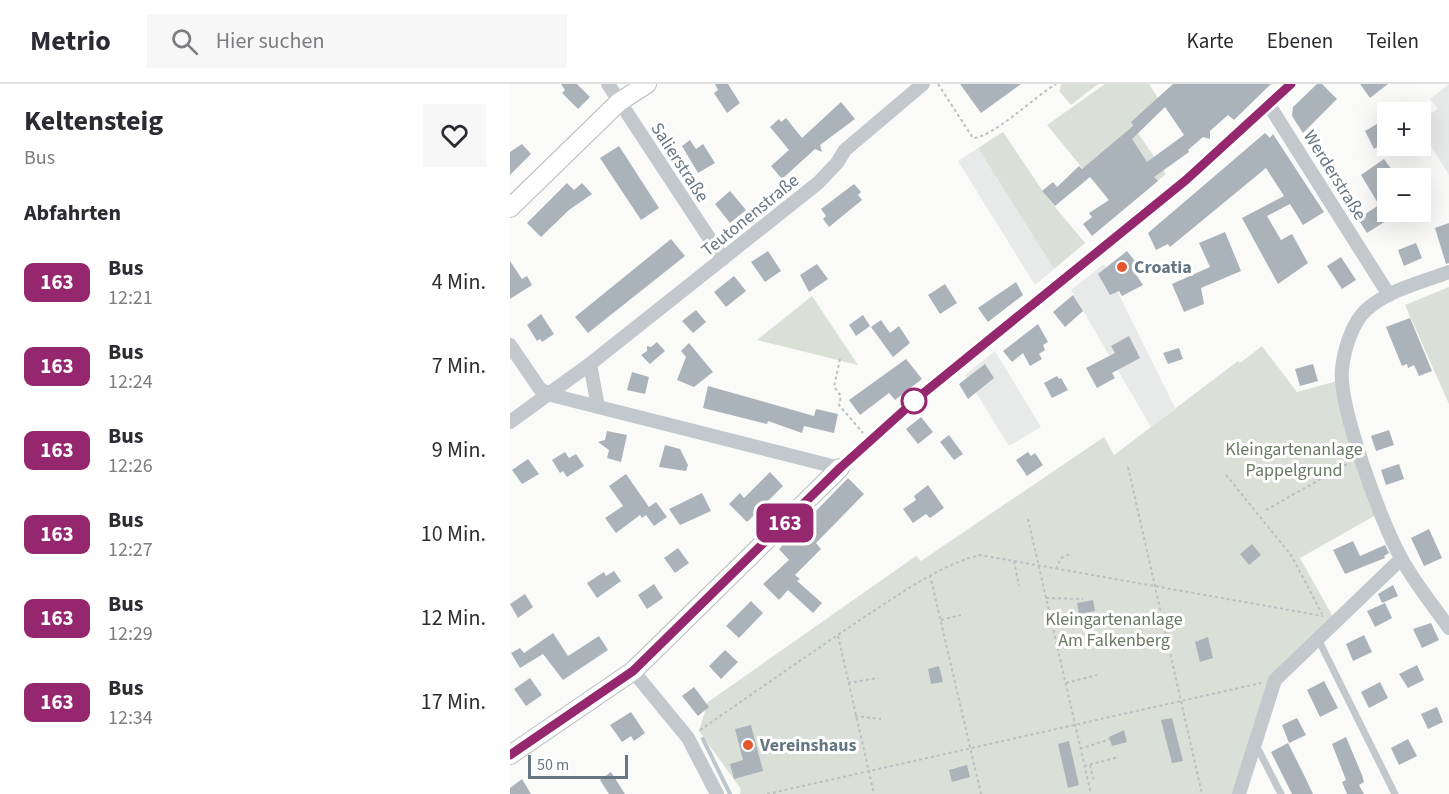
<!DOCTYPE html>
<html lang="de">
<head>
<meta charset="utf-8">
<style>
  :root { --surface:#fff; --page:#f7f7f7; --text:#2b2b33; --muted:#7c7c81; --line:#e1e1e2 }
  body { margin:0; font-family:"Source Sans 3",sans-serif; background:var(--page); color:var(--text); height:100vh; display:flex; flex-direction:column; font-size:22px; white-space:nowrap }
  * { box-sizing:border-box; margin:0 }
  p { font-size:20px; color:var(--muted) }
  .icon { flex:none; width:33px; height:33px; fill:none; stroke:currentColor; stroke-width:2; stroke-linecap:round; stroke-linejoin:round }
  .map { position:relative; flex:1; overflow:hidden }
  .details { display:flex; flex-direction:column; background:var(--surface); width:510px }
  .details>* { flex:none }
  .badge { padding:0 12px; border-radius:9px; font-size:21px; line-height:39px }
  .controls { position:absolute; left:867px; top:18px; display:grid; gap:12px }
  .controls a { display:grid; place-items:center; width:54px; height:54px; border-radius:0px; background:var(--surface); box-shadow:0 6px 24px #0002; font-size:30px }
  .scale { position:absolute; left:18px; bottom:15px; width:100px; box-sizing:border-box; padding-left:6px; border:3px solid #657683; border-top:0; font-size:16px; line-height:21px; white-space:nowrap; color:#657683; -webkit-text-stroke:4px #fff; paint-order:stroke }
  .map>.badge { position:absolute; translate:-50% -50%; box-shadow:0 0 0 3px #fff }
  h2 { padding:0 24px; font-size:22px; line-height:54px }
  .round { display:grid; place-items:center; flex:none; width:63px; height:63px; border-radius:0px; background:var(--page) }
  .summary { display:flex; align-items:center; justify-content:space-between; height:102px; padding:0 24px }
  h1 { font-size:28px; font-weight:700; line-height:45px }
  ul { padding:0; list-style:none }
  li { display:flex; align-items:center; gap:18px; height:84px; padding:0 24px }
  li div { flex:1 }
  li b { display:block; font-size:22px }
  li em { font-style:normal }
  li .badge { min-width:66px; font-weight:700; text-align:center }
  header { display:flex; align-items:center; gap:36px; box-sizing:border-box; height:84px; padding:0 30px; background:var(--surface); border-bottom:2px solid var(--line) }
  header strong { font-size:28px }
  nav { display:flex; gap:33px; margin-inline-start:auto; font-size:21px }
  .search { width:420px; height:54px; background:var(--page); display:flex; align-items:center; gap:15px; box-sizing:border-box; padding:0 21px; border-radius:0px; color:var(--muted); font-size:22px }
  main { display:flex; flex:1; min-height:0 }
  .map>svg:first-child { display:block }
  .built { fill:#e8e9e9 }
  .green { fill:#dadfd7 }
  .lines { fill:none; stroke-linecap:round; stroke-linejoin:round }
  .stream { stroke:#bbc7cb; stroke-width:4 }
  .building { fill:#aab3b9; fill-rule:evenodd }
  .secondary-casing { stroke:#b3babf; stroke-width:20 }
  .path { stroke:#bbbfc2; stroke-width:2; stroke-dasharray:3 3; stroke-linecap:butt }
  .lane { stroke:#c3c8cc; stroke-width:7 }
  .street { stroke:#c3c8cc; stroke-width:14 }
  .secondary { stroke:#fff; stroke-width:18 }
  .line-casing { stroke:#fff; stroke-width:14 }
  .line { stroke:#95276e; stroke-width:9 }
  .poi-dot { fill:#e4572e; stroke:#fff; stroke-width:2 }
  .stop-dot { fill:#fff; stroke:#95276e; stroke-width:3 }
  .labels { text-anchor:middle; stroke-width:6; stroke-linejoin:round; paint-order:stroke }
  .street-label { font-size:18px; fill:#657683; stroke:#fff }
  .poi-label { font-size:18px; font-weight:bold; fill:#657683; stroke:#fff; text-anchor:start }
  .park-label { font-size:18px; fill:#687a64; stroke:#fff }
</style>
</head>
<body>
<header>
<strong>Metrio</strong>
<div class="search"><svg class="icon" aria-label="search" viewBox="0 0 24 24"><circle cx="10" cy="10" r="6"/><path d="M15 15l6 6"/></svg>Hier suchen</div>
<nav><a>Karte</a><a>Ebenen</a><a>Teilen</a></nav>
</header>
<main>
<section class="details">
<div class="summary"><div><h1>Keltensteig</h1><p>Bus</p></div><a class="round"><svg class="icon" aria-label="heart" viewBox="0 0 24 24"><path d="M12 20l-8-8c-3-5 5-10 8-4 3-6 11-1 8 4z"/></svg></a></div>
<h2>Abfahrten</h2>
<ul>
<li><span class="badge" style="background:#95276e;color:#fff">163</span><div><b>Bus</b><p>12:21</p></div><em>4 Min.</em></li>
<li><span class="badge" style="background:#95276e;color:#fff">163</span><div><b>Bus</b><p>12:24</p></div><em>7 Min.</em></li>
<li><span class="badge" style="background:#95276e;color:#fff">163</span><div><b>Bus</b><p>12:26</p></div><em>9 Min.</em></li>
<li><span class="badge" style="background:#95276e;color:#fff">163</span><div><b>Bus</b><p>12:27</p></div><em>10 Min.</em></li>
<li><span class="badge" style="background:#95276e;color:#fff">163</span><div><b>Bus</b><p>12:29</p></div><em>12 Min.</em></li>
<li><span class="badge" style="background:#95276e;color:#fff">163</span><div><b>Bus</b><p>12:34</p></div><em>17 Min.</em></li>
</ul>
</section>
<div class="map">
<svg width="939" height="710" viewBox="0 0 939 710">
  <rect width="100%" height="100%" fill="#fafaf8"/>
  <path class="built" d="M 939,0 L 939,91 L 910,44 L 911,36 L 928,25 L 920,15 Z
    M 468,64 L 544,185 L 525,201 L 448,77 Z
    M 594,180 L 665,324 L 641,343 L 561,206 Z
    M 485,267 L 531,343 L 499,362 L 455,291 Z"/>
  <path class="green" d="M 552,0 L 588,0 L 561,21 L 549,7 Z
    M 595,0 L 639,0 L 648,14 L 621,39 L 656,90 L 609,129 L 537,41 Z
    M 493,48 L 536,112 L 575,159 L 544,185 L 468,64 Z
    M 939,203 L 939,320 L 895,221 Z
    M 302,212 L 348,281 L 247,256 Z
    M 752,262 L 787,308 L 827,297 L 866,431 L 790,474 L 823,533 L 766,586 L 723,710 L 230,710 L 231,705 L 189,647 L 198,618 L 406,472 L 411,477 L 594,353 L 604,371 L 728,277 L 730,279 Z"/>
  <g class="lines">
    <path class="stream" d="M 193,655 L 220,710"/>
  </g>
  <path class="building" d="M 51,0 L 67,0 L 80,13 L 68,25 L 52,9 L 55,6 Z
    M 205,0 L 218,0 L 230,19 L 217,29 L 204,9 L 208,6 Z
    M 450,0 L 511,0 L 471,29 Z
    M 663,0 L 761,0 L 724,36 L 718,31 L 700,47 L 700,55 L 693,53 L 678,66 L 679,68 L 644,93 L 648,97 L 582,152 L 573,140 L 582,133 L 579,129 L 599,116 L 583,96 L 580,93 L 545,122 L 532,107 L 543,98 L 547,103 L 569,82 L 572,85 L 623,42 L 621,38 ZM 655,23 L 674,51 L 637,78 L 622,55 Z
    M 807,0 L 812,0 L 827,15 L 793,49 L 782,32 L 783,23 Z
    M 850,0 L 878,0 L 860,14 Z
    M 331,18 L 345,35 L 310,61 L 312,68 L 305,65 L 272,95 L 261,82 L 279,66 L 260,43 L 269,35 L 271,38 L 276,34 L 292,54 Z
    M 872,37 L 878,46 L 878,56 L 864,65 L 855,47 Z
    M 755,49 L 760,54 L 763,50 L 814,128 L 793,141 L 780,120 L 757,132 L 771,156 L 782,150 L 798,179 L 768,200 L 732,134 L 774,112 L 756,84 L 660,163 L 658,160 L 646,166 L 638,149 Z
    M 180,56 L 186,65 L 193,60 L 205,79 L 188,89 L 172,62 Z
    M 12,60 L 21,70 L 0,91 L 0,68 Z
    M 109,62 L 149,124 L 131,136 L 90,74 Z
    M 874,75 L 882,86 L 872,93 L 878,102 L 878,128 L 890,128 L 857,149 L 848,135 L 869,121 L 851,91 Z
    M 57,99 L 64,106 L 72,99 L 82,110 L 59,126 L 31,153 L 17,139 Z
    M 344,100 L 351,108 L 348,111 L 352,116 L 319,143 L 313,135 L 316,132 L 311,125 Z
    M 220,107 L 236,126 L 220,139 L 205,120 Z
    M 939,139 L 939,179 L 936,180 L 925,144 Z
    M 715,148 L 731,187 L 691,204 L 694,220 L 674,228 L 662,200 L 700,183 L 689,159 Z
    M 161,155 L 175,172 L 78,249 L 65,233 Z
    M 906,159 L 912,174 L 894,182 L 888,166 Z
    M 258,167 L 271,187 L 255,198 L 241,178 Z
    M 617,167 L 628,181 L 623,186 L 633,201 L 612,212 L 609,207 L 600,211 L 588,190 Z
    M 831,173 L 846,196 L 832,205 L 817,182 Z
    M 0,177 L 12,195 L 17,192 L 22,201 L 0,215 Z
    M 307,180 L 318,195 L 299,208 L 290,191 Z
    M 224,192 L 236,207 L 216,223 L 204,208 Z
    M 506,198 L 513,211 L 478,238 L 468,224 Z
    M 435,200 L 447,219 L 430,230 L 418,211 Z
    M 563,211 L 573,227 L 555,243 L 543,228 Z
    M 186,226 L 196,238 L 183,249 L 172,237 Z
    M 31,230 L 44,250 L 32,258 L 30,255 L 27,257 L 17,241 Z
    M 353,231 L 360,242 L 346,252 L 339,241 Z
    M 900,234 L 922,287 L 909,292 L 904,281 L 898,284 L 897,280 L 892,282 L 876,243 Z
    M 371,236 L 380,249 L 389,242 L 400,259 L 383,273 L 361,243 Z
    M 528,240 L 538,258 L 533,261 L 535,266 L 529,270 L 532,275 L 520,282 L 513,269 L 502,278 L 493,267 Z
    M 619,252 L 630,274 L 602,289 L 605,294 L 587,304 L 576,284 L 605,269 L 601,262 Z
    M 147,258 L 155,267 L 140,280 L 131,271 L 137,267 L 137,262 L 141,263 Z
    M 179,259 L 203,288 L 184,303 L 167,296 L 176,273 L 171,267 Z
    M 669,264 L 673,275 L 658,280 L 653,269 Z
    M 396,275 L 412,295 L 385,316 L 379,309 L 350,331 L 339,316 Z
    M 475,280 L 484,294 L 458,315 L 449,300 Z
    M 803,280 L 808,297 L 790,302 L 785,285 Z
    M 122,288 L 139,293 L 135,310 L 117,306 Z
    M 547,292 L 549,295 L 551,294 L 558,306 L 542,314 L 534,299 Z
    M 198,302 L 304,332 L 306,325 L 328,330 L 324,349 L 294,342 L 292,349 L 258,337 L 257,340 L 193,324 Z
    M 411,333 L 423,348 L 408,360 L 396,345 Z
    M 879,346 L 884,361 L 866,367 L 861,352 Z
    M 97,347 L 117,351 L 111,378 L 97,374 L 99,366 L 88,358 L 95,356 Z
    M 439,351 L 453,370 L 444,376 L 430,358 Z
    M 155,361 L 170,365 L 178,381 L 176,387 L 149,383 Z
    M 55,368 L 59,374 L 66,370 L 74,382 L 57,393 L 53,387 L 50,389 L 42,376 Z
    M 518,368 L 521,372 L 525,369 L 533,381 L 517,392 L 506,376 Z
    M 18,375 L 29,390 L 12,400 L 2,386 Z
    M 889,380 L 894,395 L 876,401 L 871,386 Z
    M 260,388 L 273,402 L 237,438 L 219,420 L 230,409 L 234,414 Z
    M 116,390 L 139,423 L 146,418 L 157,433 L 144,442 L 136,431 L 132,434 L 130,431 L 106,449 L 95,434 L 113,422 L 99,402 Z
    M 338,394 L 354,410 L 306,459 L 311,465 L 285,491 L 290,495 L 287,497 L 312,519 L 303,529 L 278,506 L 269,516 L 253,500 L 279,476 L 269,465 Z
    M 418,401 L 434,424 L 420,434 L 416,430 L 403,439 L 393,425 L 406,416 L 404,412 Z
    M 192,409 L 201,427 L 170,441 L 159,425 Z
    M 919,445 L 932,474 L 914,482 L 901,454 Z
    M 843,457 L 850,472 L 875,461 L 879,469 L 874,472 L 875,474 L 835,490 L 823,466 Z
    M 742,460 L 751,471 L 739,481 L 730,470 Z
    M 168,464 L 179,479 L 165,489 L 154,474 Z
    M 104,487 L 111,497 L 87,514 L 77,499 L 94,488 L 96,492 Z
    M 144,500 L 153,514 L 137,525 L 128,511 Z
    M 883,501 L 888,512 L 872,519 L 868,510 Z
    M 15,510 L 23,523 L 8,534 L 0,520 Z
    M 583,516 L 585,527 L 569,530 L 567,519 Z
    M 241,517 L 253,529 L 229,554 L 216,542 Z
    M 875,519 L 882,534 L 865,543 L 857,527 Z
    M 921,539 L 929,556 L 912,564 L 903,545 Z
    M 43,549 L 58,572 L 89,552 L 98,566 L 53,596 L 33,570 L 10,584 L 1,569 L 10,564 L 14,569 Z
    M 854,551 L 862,568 L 843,577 L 836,560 Z
    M 698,553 L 703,574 L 690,578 L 685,558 Z
    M 215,566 L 228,578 L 211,595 L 199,582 Z
    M 907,581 L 914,596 L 898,604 L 889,590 Z
    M 429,582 L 433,598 L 421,600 L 418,585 Z
    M 20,594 L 32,611 L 16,622 L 4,605 Z
    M 814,597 L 828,624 L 810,633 L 797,606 Z
    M 870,598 L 878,614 L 859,624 L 851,608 Z
    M 184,603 L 199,623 L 188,632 L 172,612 Z
    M 927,623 L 933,638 L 918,645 L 911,630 Z
    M 121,628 L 135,649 L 124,657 L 121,652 L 112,658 L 100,641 Z
    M 662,634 L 673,677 L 662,679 L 651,636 Z
    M 787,634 L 796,651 L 779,659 L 772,641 Z
    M 241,641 L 253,687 L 224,695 L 220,680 L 233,676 L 225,645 Z
    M 614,646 L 617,658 L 602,662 L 599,653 Z
    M 836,653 L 852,691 L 854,698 L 849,701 L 854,710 L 837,710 L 832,698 L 836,696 L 822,660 Z
    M 898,655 L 907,672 L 889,681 L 881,664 Z
    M 559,657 L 569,701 L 558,704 L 548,660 Z
    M 778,659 L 794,691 L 803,710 L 782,710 L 761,668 Z
    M 457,681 L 460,693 L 442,698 L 439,686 Z
    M 101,688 L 115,710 L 99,710 L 90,696 Z
    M 12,695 L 21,710 L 0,710 L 0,704 Z"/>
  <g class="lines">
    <defs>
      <path id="secondary" d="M 0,124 L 109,18 L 137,0
        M 0,671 L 123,587 L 330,384"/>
    </defs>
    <use href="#secondary" class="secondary-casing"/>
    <path class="path" d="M 428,0 L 463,54 C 482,54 527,11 546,0
      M 330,275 L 324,303 L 331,312 L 329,321 L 353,349
      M 618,383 L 692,710
      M 716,391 L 781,471 L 812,530
      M 756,426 L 837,380
      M 518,435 L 581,710
      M 504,477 L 509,502
      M 546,485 L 551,474 L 560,470
      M 420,491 L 471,710
      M 536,514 L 573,515
      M 431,536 L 451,531
      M 328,552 L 364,710
      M 338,599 L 368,594
      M 556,599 L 587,591
      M 345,632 L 371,635
      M 190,646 C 248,606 306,565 365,526 C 399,504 431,481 470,471 L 813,532
      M 570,665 L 600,655
      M 580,681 L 584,698
      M 574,682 L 609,673
      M 257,710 L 751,599"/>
    <path class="lane" d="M 808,555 L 885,710
      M 746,661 L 771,710"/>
    <path class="street" d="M 98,0 L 213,175
      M 759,21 L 879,211
      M 939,188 C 912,198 878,206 856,226 C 842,239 834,266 832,285 C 828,321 871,438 890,472 C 903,497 923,521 939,544
      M 0,261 L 30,305 L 41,311 L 330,384
      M 80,280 L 88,323
      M 0,338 L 80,280 L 308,99 L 327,79 L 335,66 L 413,0
      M 123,587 L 178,654 L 207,710
      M 729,710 L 765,596 L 891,475"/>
    <use href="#secondary" class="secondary"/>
  </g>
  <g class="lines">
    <defs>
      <path id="line" d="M 0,671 L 123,587 L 330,384 L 410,312 L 676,96 L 781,0"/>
    </defs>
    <use href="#line" class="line-casing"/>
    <use href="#line" class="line"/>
  </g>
  <g class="poi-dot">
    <circle cx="612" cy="183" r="6"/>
    <circle cx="238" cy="661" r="6"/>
  </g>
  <circle class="stop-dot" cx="404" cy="317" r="12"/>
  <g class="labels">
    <g class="street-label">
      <text transform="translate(170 78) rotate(57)" y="6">Salierstraße</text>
      <text transform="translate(825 91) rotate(58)" y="6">Werderstraße</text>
      <text transform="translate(240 131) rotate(-39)" y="6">Teutonenstraße</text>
    </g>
    <g class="poi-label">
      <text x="624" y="189">Croatia</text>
      <text x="250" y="667">Vereinshaus</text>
    </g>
    <g class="park-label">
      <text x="784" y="371">Kleingartenanlage<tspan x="784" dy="21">Pappelgrund</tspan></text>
      <text x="604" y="541">Kleingartenanlage<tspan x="604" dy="21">Am Falkenberg</tspan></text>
    </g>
  </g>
</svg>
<div class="controls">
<a>+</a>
<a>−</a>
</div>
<div class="scale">50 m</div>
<b class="badge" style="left:275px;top:439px;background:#95276e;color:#fff">163</b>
</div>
</main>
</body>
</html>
